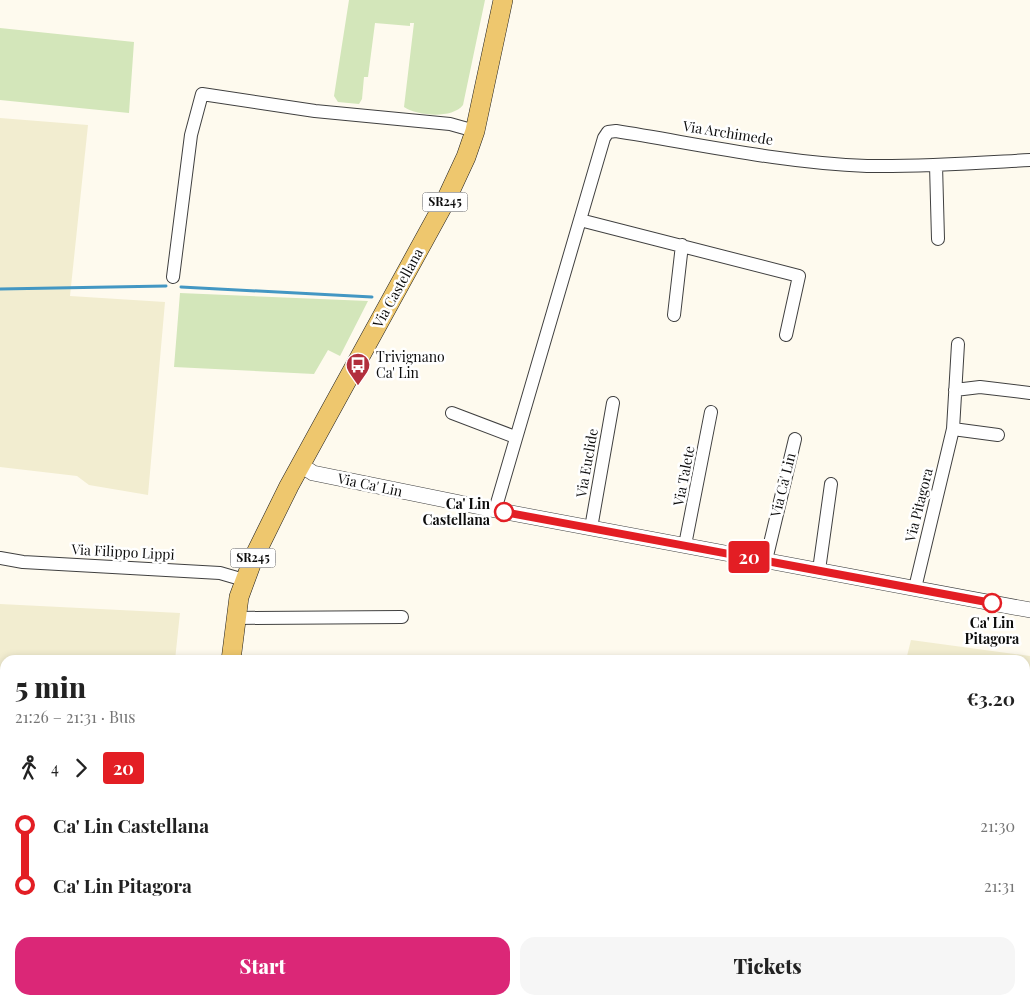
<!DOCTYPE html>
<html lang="en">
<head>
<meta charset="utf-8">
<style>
  :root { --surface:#fff; --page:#f6f6f6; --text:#222; --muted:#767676; --accent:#db2777 }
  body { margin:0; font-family:"Playfair Display",serif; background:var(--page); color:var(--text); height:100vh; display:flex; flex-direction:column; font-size:19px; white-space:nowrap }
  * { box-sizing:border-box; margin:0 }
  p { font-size:16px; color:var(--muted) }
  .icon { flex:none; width:28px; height:28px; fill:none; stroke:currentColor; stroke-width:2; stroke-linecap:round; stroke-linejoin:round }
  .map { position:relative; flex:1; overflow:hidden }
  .panel { position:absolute; left:0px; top:655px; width:1030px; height:350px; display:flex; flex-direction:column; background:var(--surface); border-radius:15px 15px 0 0; box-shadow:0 2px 8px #0003 }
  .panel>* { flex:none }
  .badge { padding:0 10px; border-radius:4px; font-size:18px; line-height:32px }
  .map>.badge { position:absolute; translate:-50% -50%; box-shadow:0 0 0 2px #fff }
  .legs { display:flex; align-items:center; gap:8px; height:55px; padding:0 15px; font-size:16px }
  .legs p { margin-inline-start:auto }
  .overview { display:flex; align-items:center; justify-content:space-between; height:85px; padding:0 15px }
  h1 { font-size:28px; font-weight:800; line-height:38px }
  .cta { display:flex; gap:10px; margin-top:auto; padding:10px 15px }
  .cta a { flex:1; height:58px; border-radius:15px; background:var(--accent); color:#fff; font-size:20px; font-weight:800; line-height:58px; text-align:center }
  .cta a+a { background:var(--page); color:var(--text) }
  ul { padding:0 15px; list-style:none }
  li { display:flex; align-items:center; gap:18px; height:60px; font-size:19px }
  li i { display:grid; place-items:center; width:8px; height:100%; margin:0 6px; background:currentColor }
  li i::after { content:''; width:12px; height:12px; margin:-6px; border:4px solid; border-radius:50%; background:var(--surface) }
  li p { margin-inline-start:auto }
  li:first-child i { background:linear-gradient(#0000 50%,currentColor 0) }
  li:last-child i { background:linear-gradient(currentColor 50%,#0000 0) }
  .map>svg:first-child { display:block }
  .farmland { fill:#f2edd0 }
  .green { fill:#d3e6ba }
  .pitch { fill:#e4edcb }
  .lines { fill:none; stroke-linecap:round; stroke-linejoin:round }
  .stream { stroke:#4397c3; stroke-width:3 }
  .minor-casing { stroke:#404040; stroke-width:14 }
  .tertiary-casing { stroke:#404040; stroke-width:16 }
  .primary-casing { stroke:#1e1e1e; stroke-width:20 }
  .minor { stroke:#fff; stroke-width:12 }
  .tertiary { stroke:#fff; stroke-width:15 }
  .primary { stroke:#eec76e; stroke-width:19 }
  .line-1-casing { stroke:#fff; stroke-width:11 }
  .line-1 { stroke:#e31e24; stroke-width:8 }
  .stop-1-dot { fill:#fff; stroke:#e31e24; stroke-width:2.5 }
  .labels { text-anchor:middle; stroke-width:5; stroke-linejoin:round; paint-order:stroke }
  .shield { fill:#fff; stroke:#565656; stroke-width:1 }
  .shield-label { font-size:12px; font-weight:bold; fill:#0d0d0d }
  .street-label { font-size:14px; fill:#0d0d0d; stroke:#fff }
  .poi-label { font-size:14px; fill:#0d0d0d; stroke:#fff; text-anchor:start }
  .stop-label { font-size:14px; font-weight:bold; fill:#0d0d0d; stroke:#fff; text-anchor:end }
</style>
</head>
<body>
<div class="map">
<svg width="1030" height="1005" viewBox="0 0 1030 1005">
  <rect width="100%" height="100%" fill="#fefaee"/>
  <path class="farmland" d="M 0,118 L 88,125 L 70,296 L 165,302 L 148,495 L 89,485 L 77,476 L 0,467 Z
    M 0,604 L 180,613 L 175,660 L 5,660 L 5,771 L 0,771 Z
    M 911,640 L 1030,656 L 1030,1005 L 530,1005 L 531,1000 L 1025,1000 L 1025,660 L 906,660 Z"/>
  <path class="green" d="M 349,0 L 485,0 L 463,105 C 452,119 418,116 404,107 L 414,23 L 410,23 L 410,26 L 375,23 L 368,77 L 364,77 L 362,99 L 359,104 L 338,102 L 334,96 Z
    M 0,28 L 134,42 L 129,113 L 0,100 Z
    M 180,293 L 368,301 L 340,356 L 328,350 L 314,374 L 174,367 Z
    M 340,1000 L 520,1000 L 519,1005 L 338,1005 Z"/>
  <path class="pitch" d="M 215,1000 L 340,1000 L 338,1005 L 212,1005 Z"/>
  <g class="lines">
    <path class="stream" d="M 181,287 L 372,297
      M 0,289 L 166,286"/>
    <defs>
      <path id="minor" d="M 936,165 L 938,239
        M 580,220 L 799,276 L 786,335
        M 173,277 L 191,135 L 202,94 L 315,111 L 450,124 L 475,131
        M 674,315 L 682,245
        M 955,390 L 980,387 L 1030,393
        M 452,413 L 515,437
        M 953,429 L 998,435
        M 495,510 L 604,138 L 608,132 L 616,131 C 698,144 783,163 867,166 C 921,167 976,163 1030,160
        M 591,528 L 613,403
        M 685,545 L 711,412
        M 0,558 L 23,562 L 220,573 L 244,580
        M 766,560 L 795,439
        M 819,570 L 831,484
        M 915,588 L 953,429 L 958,344
        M 235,618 L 402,617
        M 0,778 L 5,779
        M 58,1000 L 58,1005"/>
      <path id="tertiary" d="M 301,465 L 313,473 L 495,510 L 1030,610"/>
      <path id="primary" d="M 231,660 L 239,597 L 253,559 L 289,486 L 446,200 L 466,157 L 475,131 L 503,0
        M 9,1005 L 15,1000"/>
    </defs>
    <use href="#minor" class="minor-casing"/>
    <use href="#tertiary" class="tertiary-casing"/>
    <use href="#primary" class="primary-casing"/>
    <use href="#minor" class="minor"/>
    <use href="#tertiary" class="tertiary"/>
    <use href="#primary" class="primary"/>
  </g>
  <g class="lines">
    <defs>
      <path id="line-1" d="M 504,512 L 992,603"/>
    </defs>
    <use href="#line-1" class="line-1-casing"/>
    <use href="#line-1" class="line-1"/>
  </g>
  <defs>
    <symbol id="bus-pin" viewBox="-11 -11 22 30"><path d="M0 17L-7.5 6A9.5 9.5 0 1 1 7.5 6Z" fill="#b22f3d" stroke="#fff"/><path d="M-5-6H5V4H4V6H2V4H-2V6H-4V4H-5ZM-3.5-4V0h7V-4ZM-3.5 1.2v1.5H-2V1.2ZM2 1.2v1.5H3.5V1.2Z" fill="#fff"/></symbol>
  </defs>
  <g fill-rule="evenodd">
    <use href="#bus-pin" x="344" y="351" width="28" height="38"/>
  </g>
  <g class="stop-1-dot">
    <circle cx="504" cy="512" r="9"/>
    <circle cx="992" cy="603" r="9"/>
  </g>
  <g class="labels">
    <g class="shield">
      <rect x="422.5" y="192.5" width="45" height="19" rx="4"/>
      <rect x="230.5" y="548.5" width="45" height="19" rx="4"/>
    </g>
    <g class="shield-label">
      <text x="445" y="206">SR245</text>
      <text x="253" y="562">SR245</text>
    </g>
    <g class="street-label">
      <text transform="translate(728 133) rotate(9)" y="5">Via Archimede</text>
      <text transform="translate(398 288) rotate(-61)" y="5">Via Castellana</text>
      <text transform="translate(587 463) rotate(-80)" y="5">Via Euclide</text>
      <text transform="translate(684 476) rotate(-79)" y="5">Via Talete</text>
      <text transform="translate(370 485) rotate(12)" y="5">Via Ca' Lin</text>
      <text transform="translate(783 485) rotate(-76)" y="5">Via Ca' Lin</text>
      <text transform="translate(919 505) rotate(-76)" y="5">Via Pitagora</text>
      <text transform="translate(123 552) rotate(3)" y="5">Via Filippo Lippi</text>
    </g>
    <g class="poi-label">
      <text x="376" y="362">Trivignano<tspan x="376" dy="16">Ca' Lin</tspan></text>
    </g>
    <g class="stop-label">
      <text x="490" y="509">Ca' Lin<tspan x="490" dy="16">Castellana</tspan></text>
      <text x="992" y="628" text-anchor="middle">Ca' Lin<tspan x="992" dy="16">Pitagora</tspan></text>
    </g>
  </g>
</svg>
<b class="badge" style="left:749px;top:557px;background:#e31e24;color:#fff">20</b>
<section class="panel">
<div class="overview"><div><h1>5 min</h1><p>21:26 – 21:31 · Bus</p></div><b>€3.20</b></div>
<div class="legs"><svg class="icon" aria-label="walk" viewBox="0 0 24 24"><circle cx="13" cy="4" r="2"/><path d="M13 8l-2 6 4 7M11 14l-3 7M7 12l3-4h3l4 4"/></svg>4<svg class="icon" aria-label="forward" viewBox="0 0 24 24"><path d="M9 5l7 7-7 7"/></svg><b class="badge" style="background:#e31e24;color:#fff">20</b></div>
<ul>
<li><i style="color:#e31e24"></i><b>Ca' Lin Castellana</b><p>21:30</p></li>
<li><i style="color:#e31e24"></i><b>Ca' Lin Pitagora</b><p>21:31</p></li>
</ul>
<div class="cta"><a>Start</a><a>Tickets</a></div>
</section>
</div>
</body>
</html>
